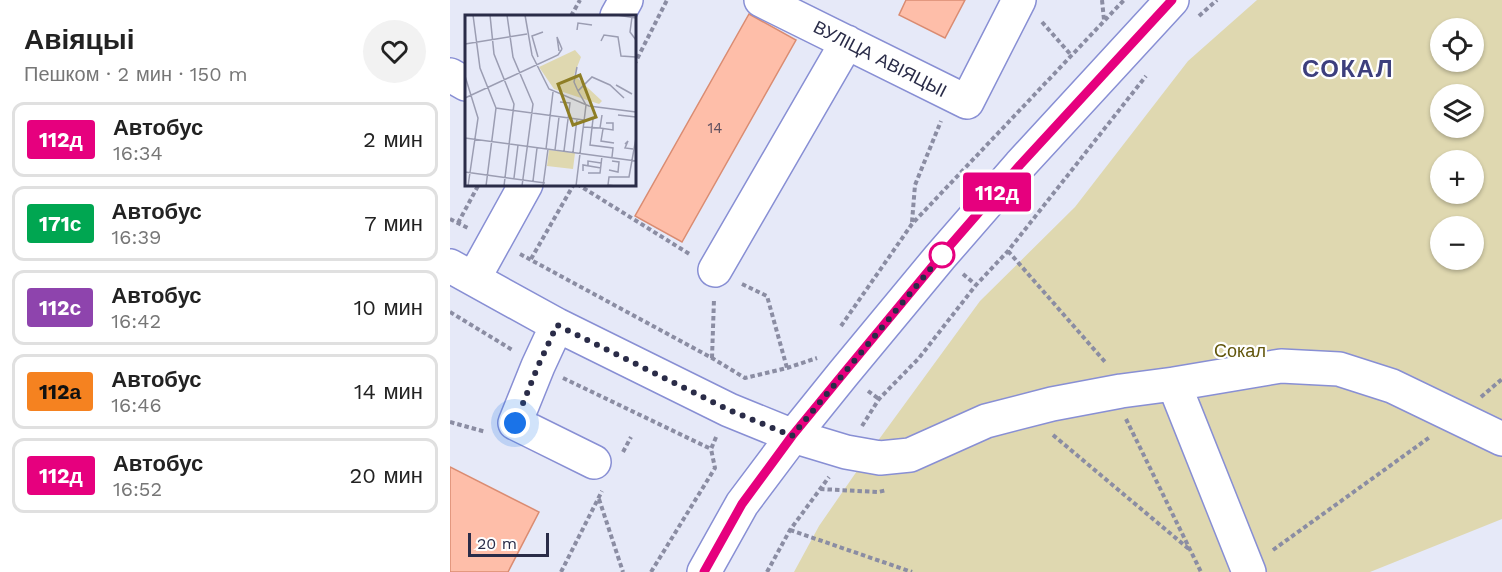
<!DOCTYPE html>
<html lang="ru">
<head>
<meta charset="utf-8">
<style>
  :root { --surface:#fff; --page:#f2f2f2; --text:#222; --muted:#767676; --line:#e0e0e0 }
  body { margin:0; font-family:"Work Sans",sans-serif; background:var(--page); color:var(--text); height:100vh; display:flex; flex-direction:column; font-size:22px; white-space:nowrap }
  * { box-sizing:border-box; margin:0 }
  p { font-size:20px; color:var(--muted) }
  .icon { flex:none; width:33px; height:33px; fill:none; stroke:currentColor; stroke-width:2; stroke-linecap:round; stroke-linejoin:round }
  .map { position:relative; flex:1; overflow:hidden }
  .side { display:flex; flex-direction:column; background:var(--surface); width:450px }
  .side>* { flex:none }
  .badge { padding:0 12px; border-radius:4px; font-size:21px; line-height:39px }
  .fabs { position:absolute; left:980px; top:18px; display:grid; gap:12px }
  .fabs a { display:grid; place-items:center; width:54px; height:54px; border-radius:50%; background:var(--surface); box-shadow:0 2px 4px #0004; font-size:30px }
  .scale { position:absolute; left:18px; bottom:15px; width:81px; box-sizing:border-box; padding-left:6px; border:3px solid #2a2c48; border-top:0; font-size:16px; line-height:21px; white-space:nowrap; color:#2a2c48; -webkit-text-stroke:4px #fff; paint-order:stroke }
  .you { position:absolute; width:30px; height:30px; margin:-15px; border:4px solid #fff; border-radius:50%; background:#1a73e8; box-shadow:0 0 0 9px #1a73e833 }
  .map>.badge { position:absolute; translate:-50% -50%; box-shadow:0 0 0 3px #fff }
  .round { display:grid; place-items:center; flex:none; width:63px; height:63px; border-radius:32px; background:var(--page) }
  .overview { display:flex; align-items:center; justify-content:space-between; height:102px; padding:0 24px }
  h1 { font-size:28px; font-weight:700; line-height:45px }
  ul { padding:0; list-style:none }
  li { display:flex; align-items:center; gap:18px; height:75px; margin:0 12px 9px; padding:0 12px; border:3px solid var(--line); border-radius:12px }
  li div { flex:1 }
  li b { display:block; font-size:22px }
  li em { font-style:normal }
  li .badge { min-width:66px; font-weight:700; text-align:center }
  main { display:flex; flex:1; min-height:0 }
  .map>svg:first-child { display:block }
  .green { fill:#dfd8b0; fill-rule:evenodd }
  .building { fill:#febea9; stroke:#da8c72; stroke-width:1.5 }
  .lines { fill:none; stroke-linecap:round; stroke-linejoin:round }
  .minor-casing { stroke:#888fd4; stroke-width:36 }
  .path { stroke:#8b8da3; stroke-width:4; stroke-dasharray:4.5 3; stroke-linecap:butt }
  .minor { stroke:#fff; stroke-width:33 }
  .line-casing { stroke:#fff; stroke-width:14 }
  .line { stroke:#e6007e; stroke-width:9 }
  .walk { stroke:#2a2c48; stroke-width:6; stroke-dasharray:0 10.8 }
  .stop-dot { fill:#fff; stroke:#e6007e; stroke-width:3 }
  .labels { text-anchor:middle; stroke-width:4.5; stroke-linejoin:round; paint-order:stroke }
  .number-label { font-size:15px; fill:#5f5060 }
  .street-label { font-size:18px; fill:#2a2c48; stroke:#fff }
  .park-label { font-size:18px; fill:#62560c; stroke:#fff }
  .district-label { font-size:24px; font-weight:bold; letter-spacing:1.5px; fill:#3d3f7d; stroke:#fff }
  .inset-road { fill:none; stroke:#9b9db2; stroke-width:1.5 }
  .view { fill:#8e7e25; fill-opacity:0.15; stroke:#8e7e25; stroke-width:3 }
  .inset-edge { fill:none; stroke:#2a2c48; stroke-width:3 }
</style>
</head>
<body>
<main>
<section class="side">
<div class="overview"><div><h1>Авіяцыі</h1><p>Пешком · 2 мин · 150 m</p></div><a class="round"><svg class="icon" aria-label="heart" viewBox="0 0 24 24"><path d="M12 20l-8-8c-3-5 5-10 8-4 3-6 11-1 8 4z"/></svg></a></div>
<ul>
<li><span class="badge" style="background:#e6007e;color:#fff">112д</span><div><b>Автобус</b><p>16:34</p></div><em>2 мин</em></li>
<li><span class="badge" style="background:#00a651;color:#fff">171с</span><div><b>Автобус</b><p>16:39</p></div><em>7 мин</em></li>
<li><span class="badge" style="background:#8e44ad;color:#fff">112с</span><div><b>Автобус</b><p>16:42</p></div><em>10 мин</em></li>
<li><span class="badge" style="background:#f58220;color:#111">112а</span><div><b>Автобус</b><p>16:46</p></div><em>14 мин</em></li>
<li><span class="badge" style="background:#e6007e;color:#fff">112д</span><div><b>Автобус</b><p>16:52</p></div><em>20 мин</em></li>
</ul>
</section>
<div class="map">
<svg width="1052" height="572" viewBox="0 0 1052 572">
  <rect width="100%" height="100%" fill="#e6e9f8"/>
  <path class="green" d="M 807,0 L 1052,0 L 1052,519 L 920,572 L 344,572 L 369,526 L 427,442 L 530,301 L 625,207 L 738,61 ZM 990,28 L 1023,28 L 1023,62 L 990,62 ZM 990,94 L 1023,94 L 1023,128 L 990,128 ZM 990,160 L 1023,160 L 1023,194 L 990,194 ZM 990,226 L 1023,226 L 1023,260 L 990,260 Z"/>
  <path class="building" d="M 456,0 L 515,0 L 495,38 L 449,15 Z
    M 299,14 L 346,40 L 232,242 L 185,216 Z
    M 0,467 L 89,512 L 58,572 L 0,572 Z"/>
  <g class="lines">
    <defs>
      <path id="minor" d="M 311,0 L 517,102 L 569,0
        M 167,16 L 176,0
        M 0,75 L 16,84
        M 0,266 L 107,325 L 279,410 L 343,436 L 396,452 L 430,458 L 460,455 L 536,421 L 602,404 L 671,391 L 724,384 L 799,572
        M 265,270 L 397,42
        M 24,278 L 76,184
        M 107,325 L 88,366 L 65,423 L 144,462
        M 724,384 L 831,366 L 889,369 L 942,386 L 1052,439
        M 254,572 L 292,504 L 343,436 L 393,374 L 490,257 L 570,165 L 722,0"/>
    </defs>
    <use href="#minor" class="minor-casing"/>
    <path class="path" d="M 652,0 L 654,20
      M 121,16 L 130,0
      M 749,16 L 767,0
      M 592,22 L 621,55
      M 184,65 L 217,0
      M 127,184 L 241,255
      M 0,219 L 18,228
      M 462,222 L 465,185 L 491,121
      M 8,223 L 29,184
      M 558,251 L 656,363
      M 70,254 L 262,358 L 295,378 L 337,368 L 367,358
      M 81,259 L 124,184
      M 513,274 L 526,285
      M 292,284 L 317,296 L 337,368
      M 0,312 L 64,351
      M 391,326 L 462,224 L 674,0
      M 262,358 L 264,299
      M 113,378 L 261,449
      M 418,391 L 429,399
      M 1031,397 L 1052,379
      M 676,419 L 751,572
      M 0,422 L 36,432
      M 412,426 L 429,399 L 469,358 L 526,285 L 558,251 L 696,76
      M 603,435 L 740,550
      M 173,452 L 181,437
      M 370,489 L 428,492 L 437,490
      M 149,499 L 173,572
      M 340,530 L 462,572
      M 823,550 L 980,437
      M 111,572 L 152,491
      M 201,572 L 265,468 L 261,449 L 267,435
      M 317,572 L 340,530 L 379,477"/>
    <use href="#minor" class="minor"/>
  </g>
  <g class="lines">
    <defs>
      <path id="line" d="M 254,572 L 292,504 L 342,436 L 393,374 L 490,257 L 570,165 L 722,0"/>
    </defs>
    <use href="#line" class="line-casing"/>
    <use href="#line" class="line"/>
    <path class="walk" d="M 65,423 L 88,366 L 107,325 L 279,410 L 342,436 L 492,255"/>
  </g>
  <circle class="stop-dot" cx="492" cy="255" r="12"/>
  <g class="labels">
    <g class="number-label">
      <text x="265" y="133">14</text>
    </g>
    <g class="street-label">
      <text transform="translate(430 59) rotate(27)" y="6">ВУЛІЦА АВІЯЦЫІ</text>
    </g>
    <g class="park-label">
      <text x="790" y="357">Сокал</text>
    </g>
    <g class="district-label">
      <text x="898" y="77">СОКАЛ</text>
    </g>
  </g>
  <g transform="translate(15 15)">
    <rect width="171" height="171" fill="#e6e9f8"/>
    <path d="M 110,35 L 116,42 L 109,60 L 137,86 L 134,89 L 89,74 L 74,52 ZM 84,135 L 110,138 L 108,154 L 82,151 Z" fill="#dfd8b0"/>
    <path class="inset-road" d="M 8,0 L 15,53 L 31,93 L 21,171M 25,0 L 29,39 L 49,89 L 39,171M 42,0 L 48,42 L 68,89 L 57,171M 60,0 L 67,40 L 84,74 L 124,91 L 171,97M 152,0 L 171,3M 167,2 L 165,17 L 171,25M 112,15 L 113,8 L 127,10M 136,26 L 139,20 L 153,22 L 156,41 L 171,42M 0,29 L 62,19M 94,36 L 92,22 L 97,34M 73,42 L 67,21 L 78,17M 112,52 L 109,67 L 113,76M 0,61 L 13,103 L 3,171M 151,70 L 167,79M 0,83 L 93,40 L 97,34M 95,87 L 105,88 L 99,136M 31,93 L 119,105M 153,100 L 171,102M 128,104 L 125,130 L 148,133 L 147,142M 118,112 L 135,113 L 137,100M 135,113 L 148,115 L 148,108 L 141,108M 138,114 L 136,126 L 149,128M 0,123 L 171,146M 160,129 L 163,126 L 160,133 L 168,134M 81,134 L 88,77M 90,135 L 94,102M 108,137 L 112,104M 123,151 L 123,146 L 136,148M 144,155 L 153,157 L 154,147 L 147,146M 118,156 L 118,150 L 136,153M 0,157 L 80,168M 123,158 L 135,158 L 137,141M 49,163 L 53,130M 68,166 L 72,133M 78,171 L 83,134M 111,171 L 121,90 L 113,76 L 127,62 L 145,70 L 159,83M 150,171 L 143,170 L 144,162 L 164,162 L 171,123"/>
    <path class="view" d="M 115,60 L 131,102 L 108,110 L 93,69 Z"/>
    <rect width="171" height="171" class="inset-edge"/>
  </g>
</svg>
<div class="fabs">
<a><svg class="icon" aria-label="locate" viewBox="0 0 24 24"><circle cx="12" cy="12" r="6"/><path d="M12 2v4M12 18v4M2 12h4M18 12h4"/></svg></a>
<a><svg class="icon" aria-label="layers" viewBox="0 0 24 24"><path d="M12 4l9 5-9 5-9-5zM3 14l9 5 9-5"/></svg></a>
<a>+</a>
<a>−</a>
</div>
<div class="scale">20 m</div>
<div class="you" style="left:65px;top:423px"></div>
<b class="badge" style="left:547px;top:192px;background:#e6007e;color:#fff">112д</b>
</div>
</main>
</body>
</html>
